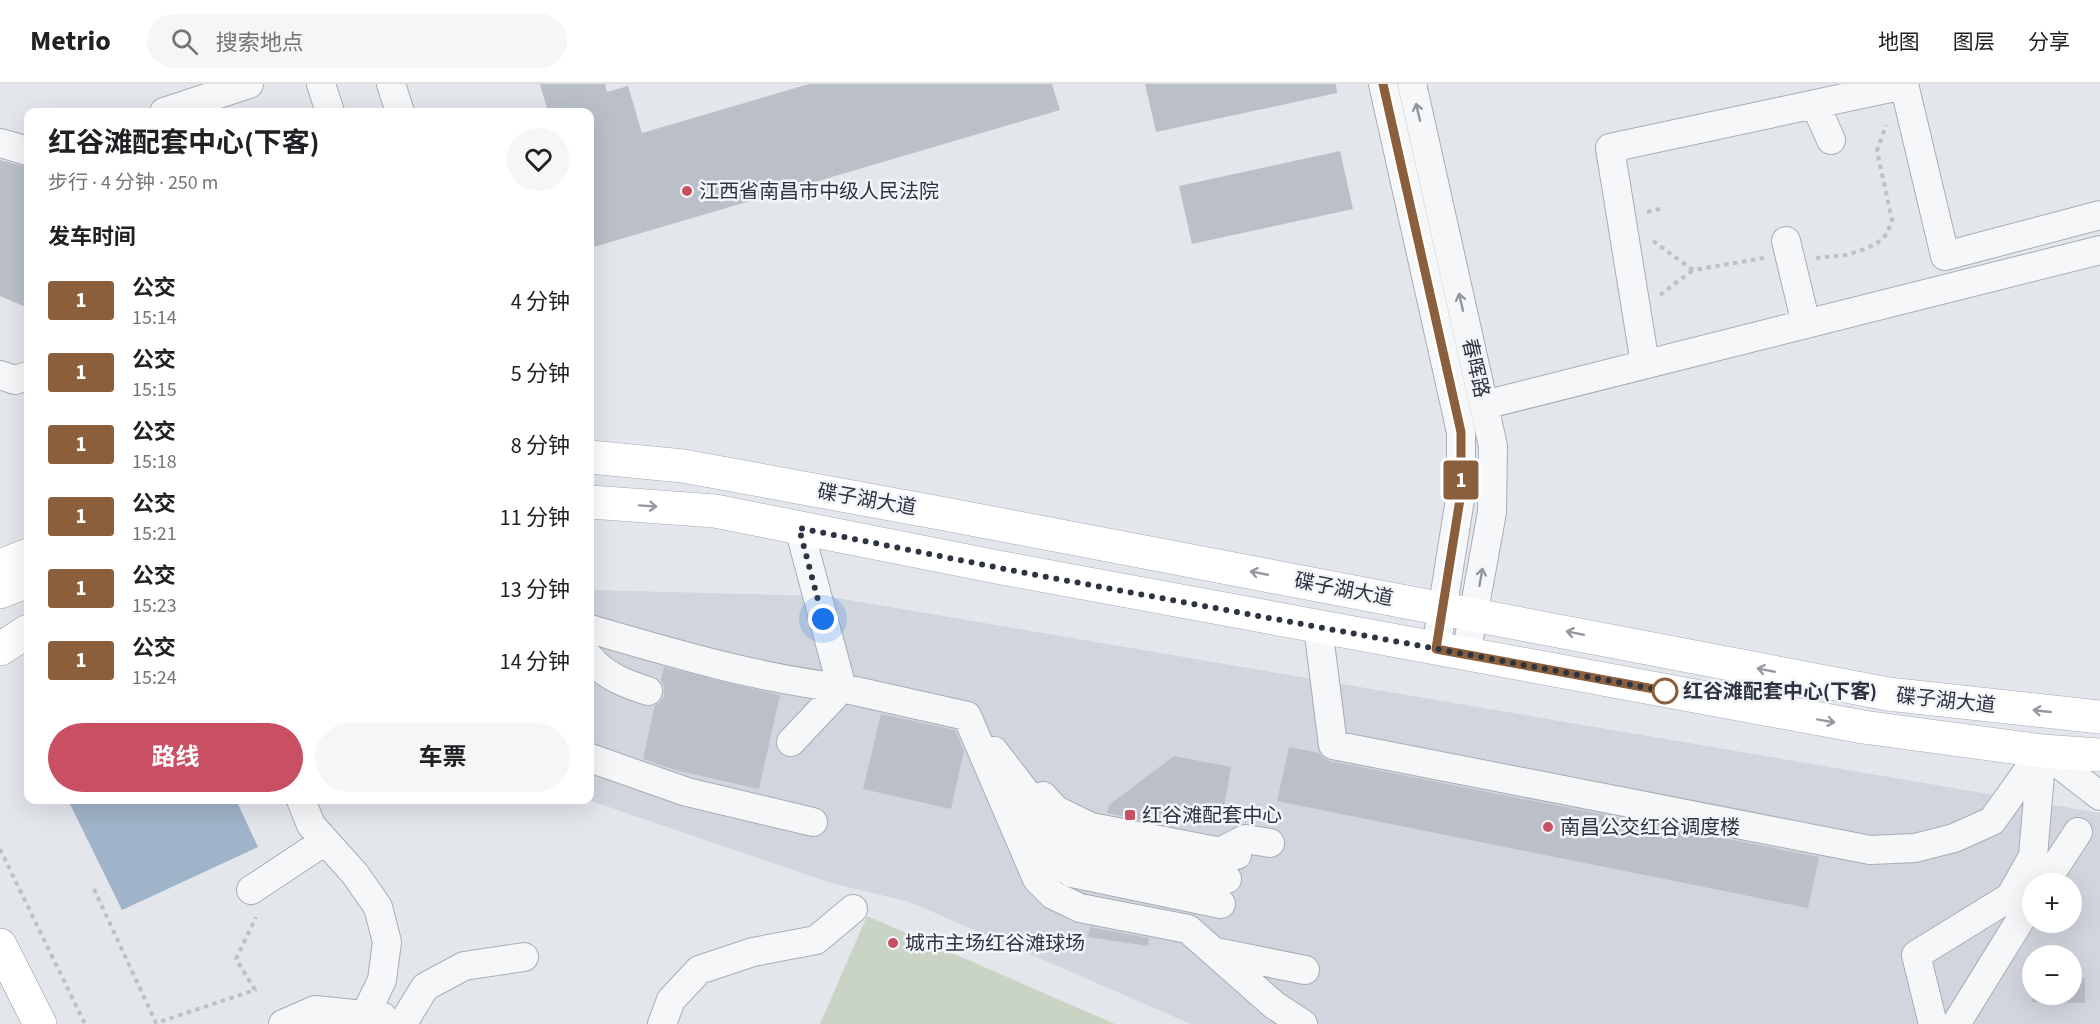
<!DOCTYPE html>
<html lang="zh">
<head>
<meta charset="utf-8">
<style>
  :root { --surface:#fff; --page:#f6f6f6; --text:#202124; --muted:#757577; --line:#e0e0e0; --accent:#c94f62 }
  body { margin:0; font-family:"Source Sans 3","Noto Sans SC",sans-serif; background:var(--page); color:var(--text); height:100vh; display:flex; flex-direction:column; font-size:22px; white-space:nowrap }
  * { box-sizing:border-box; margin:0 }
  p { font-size:20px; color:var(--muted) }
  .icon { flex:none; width:33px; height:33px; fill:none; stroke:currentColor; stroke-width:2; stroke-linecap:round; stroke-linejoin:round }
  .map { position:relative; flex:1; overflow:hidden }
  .side { position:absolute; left:24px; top:24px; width:570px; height:696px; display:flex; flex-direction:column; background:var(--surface); border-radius:12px; box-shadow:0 6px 24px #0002 }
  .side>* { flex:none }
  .badge { padding:0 12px; border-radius:4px; font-size:21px; line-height:39px }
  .controls { position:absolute; left:2022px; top:789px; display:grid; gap:12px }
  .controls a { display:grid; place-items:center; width:60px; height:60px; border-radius:50%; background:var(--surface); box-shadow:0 6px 24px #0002; font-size:30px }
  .you { position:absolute; width:30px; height:30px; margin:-15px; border:4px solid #fff; border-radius:50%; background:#1a73e8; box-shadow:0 0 0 9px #1a73e833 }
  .map>.badge { position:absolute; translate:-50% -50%; box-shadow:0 0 0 3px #fff }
  h2 { padding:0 24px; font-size:22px; line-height:54px }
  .round { display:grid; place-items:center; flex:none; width:63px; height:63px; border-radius:32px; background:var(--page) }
  .summary { display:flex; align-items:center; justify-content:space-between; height:102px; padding:0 24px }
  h1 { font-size:28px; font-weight:700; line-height:45px }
  .button { display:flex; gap:12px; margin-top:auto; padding:12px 24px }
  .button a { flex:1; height:69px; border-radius:36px; background:var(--accent); color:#fff; font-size:24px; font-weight:700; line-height:69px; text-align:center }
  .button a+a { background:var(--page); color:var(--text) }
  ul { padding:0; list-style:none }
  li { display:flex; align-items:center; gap:18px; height:72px; padding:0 24px }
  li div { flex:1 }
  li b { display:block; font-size:22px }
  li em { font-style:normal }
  li .badge { min-width:66px; font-weight:700; text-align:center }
  header { display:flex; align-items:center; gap:36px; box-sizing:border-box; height:84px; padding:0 30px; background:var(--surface); border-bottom:2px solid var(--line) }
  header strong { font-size:28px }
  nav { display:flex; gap:33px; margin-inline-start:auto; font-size:21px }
  .search { width:420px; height:54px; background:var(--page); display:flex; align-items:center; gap:15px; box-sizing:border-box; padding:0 21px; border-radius:33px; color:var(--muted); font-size:22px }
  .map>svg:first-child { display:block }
  .built { fill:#d1d5dd; fill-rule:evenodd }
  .green { fill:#c9d4c5 }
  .water { fill:#a0b4c9 }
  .building { fill:#bbbfc7 }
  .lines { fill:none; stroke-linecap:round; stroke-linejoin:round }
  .minor-casing { stroke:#a8adb5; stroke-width:30 }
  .major-casing { stroke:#a3abb6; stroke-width:34 }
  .highway-casing { stroke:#8b94a1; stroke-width:34 }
  .path { stroke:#bdc0c6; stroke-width:4; stroke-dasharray:4.5 4.5; stroke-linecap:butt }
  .minor { stroke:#f6f7f9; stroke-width:28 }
  .major { stroke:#fff; stroke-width:33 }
  .highway { stroke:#fff; stroke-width:33 }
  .oneway { stroke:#91969e }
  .oneway2 { stroke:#969aa0 }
  .line-casing { stroke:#fff; stroke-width:14 }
  .line { stroke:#8b5e3c; stroke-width:9 }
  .walk { stroke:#2c3442; stroke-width:6; stroke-dasharray:0 10.8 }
  .poi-dot { fill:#c94f62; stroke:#f3f5f8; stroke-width:2 }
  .stop-dot { fill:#fff; stroke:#8b5e3c; stroke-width:3 }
  .labels { text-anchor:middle; stroke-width:5; stroke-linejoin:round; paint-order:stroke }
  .poi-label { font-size:20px; fill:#2c3442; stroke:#f3f5f8; text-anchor:start }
  .street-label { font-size:20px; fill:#2c3442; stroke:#f3f5f8 }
  .stop-label { font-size:20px; font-weight:bold; fill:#2c3442; stroke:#f3f5f8; text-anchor:start }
</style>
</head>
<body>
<header>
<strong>Metrio</strong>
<div class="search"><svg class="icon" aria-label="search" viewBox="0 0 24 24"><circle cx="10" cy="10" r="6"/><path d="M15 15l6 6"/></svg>搜索地点</div>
<nav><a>地图</a><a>图层</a><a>分享</a></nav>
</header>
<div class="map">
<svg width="2100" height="940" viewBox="0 0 2100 940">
  <rect width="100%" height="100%" fill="#e3e6eb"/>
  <path class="built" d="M 590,506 L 825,512 L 2100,729 L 2100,940 L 1191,940 L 910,818 L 831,799 L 588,716 ZM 2032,800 L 2072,800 L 2072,838 L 2032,838 ZM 2032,872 L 2072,872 L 2072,910 L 2032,910 Z"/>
  <path class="green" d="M 867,832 L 1115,940 L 820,940 Z"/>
  <path class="water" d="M 68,716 L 236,716 L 258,763 L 122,826 Z"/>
  <path class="building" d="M 540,0 L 605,0 L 607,8 L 628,2 L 642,49 L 809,0 L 1052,0 L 1060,26 L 590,164 L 590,28 L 548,28 Z
    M 1145,0 L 1336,0 L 1337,9 L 1156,48 Z
    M 1340,67 L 1353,125 L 1192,160 L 1179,102 Z
    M 0,76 L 28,83 L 28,224 L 0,212 Z
    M 664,583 L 780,611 L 759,705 L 675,686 L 643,675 L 655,621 L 659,619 L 664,612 L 664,603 L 661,596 Z
    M 881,630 L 955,646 L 964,667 L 951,725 L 863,705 Z
    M 1289,663 L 1319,669 L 1322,673 L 1330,677 L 1819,773 L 1808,824 L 1277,717 Z
    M 1174,672 L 1231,683 L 1222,735 L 1188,729 L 1171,742 L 1107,729 L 1109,721 Z
    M 1090,843 L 1149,854 L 1148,862 L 1088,853 Z
    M 2032,893 L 2032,910 L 2072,910 L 2072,894 L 2085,894 L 2085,919 L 2032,918 Z"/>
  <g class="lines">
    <defs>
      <path id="minor" d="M 321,0 L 330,28
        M 391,0 L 400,28
        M 1383,0 L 1461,348 L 1461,409 L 1436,565
        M 1412,0 L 1493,362 L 1492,428 L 1466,571
        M 1904,0 L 1945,172 L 2100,131
        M 1815,20 L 1831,56
        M 164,28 L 249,0
        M 0,59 L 28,67
        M 1786,157 L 1806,240
        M 1645,280 L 1610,64 L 1904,1
        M 0,291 L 15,296 L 28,292
        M 1484,321 L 2100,166
        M 799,444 L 842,604 L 967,632 L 1037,795 L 1053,811 L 1080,824 L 1188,845 L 1274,921 L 1303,940
        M 1318,543 L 1333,661 L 1870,766 L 1915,764 L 1954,754 L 1992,737 L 2042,667
        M 590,545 C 672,569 756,594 842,604 L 791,658
        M 590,574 C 605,592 626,600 648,607
        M 994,667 L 1050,740 L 1069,758 L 1089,766 L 1227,795
        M 2042,667 L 2100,712
        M 590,674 L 687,708 L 813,738
        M 1043,712 L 1056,726 L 1091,743 L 1237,771
        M 301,716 L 311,741 L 355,790 L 378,823 L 387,858 L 382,896 L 365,931
        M 1023,724 L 1055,777 L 1072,789 L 1221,820
        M 1220,768 L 1245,755 L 1270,759
        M 2044,800 L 2078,748
        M 251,806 L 325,757
        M 1216,868 L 1305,886
        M 403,939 L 425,903 L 464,882 L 524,873
        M 283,940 L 315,926 L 383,933
        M 662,940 L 671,916 L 699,886 L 753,868 L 816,856 L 853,825
        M 1933,940 L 1916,871 L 2010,813 L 2033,772 L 2042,667
        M 1956,940 L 2032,817"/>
      <path id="major" d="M 590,373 L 683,382 L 945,430 L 1888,610 L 2100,633
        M 590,418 L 715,427 L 997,483 L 1863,643 L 2042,667 L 2100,671
        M 0,482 L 28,471
        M 0,508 L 28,497"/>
      <path id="highway" d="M 0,565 L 28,547
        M 0,861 L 40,940"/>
    </defs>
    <use href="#minor" class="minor-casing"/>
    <use href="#major" class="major-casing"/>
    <use href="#highway" class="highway-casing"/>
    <path class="path" d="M 1647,128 L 1664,124
      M 1653,157 L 1693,186 L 1764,174
      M 1816,174 L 1846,171 L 1862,166 L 1876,160 L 1887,150 L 1892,136 L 1877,67 L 1886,41
      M 1660,211 L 1693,186
      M 0,765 L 85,940
      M 94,805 L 156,939 L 255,906 L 236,875 L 256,833"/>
    <use href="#minor" class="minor"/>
    <use href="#major" class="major"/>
    <use href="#highway" class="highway"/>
  </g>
  <defs><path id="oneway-shaft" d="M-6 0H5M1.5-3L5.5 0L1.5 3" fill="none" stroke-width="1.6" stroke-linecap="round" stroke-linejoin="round" transform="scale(1.5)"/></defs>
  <g class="oneway">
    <use href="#oneway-shaft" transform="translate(1418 28) rotate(-103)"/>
    <use href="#oneway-shaft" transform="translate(1461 218) rotate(-103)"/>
    <use href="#oneway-shaft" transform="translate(1481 493) rotate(-80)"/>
  </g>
  <g class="oneway2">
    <use href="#oneway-shaft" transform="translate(648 422) rotate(4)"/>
    <use href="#oneway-shaft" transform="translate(1259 489) rotate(-169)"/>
    <use href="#oneway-shaft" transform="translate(1575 549) rotate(-169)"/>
    <use href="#oneway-shaft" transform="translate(1766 586) rotate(-169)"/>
    <use href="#oneway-shaft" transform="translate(2042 627) rotate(-174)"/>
    <use href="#oneway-shaft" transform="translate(1826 637) rotate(10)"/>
  </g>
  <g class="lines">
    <defs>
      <path id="line" d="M 1383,0 L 1461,348 L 1461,409 L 1436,565 L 1665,607"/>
    </defs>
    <use href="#line" class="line-casing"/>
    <use href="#line" class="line"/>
    <path class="walk" d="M 823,535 L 799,444 L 1020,488 L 1665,607"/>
  </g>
  <g class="poi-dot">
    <circle cx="687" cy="107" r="6"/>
    <rect x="1124" y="725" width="12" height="12" rx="3"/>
    <circle cx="1548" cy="743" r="6"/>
    <circle cx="893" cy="859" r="6"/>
  </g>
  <circle class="stop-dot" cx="1665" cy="607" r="12"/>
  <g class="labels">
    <g class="poi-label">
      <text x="699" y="114">江西省南昌市中级人民法院</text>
      <text x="1142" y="738">红谷滩配套中心</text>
      <text x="1560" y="750">南昌公交红谷调度楼</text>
      <text x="905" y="866">城市主场红谷滩球场</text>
    </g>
    <g class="street-label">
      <text transform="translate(1476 284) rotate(77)" y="7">春晖路</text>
      <text transform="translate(867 415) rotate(10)" y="7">碟子湖大道</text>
      <text transform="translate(1344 505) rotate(11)" y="7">碟子湖大道</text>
      <text transform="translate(1946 616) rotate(6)" y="7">碟子湖大道</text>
    </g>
    <g class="stop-label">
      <text x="1683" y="614">红谷滩配套中心(下客)</text>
    </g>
  </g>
</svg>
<div class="controls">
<a>+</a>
<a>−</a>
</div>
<div class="you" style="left:823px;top:535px"></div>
<b class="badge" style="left:1461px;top:396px;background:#8b5e3c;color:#fff">1</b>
<section class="side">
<div class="summary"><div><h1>红谷滩配套中心(下客)</h1><p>步行 · 4 分钟 · 250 m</p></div><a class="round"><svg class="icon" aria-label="heart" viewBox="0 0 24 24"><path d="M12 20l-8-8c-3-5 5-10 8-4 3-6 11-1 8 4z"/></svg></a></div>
<h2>发车时间</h2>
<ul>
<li><span class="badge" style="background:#8b5e3c;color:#fff">1</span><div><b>公交</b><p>15:14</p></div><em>4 分钟</em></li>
<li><span class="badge" style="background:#8b5e3c;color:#fff">1</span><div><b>公交</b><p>15:15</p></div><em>5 分钟</em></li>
<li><span class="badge" style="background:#8b5e3c;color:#fff">1</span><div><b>公交</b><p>15:18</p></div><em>8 分钟</em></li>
<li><span class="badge" style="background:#8b5e3c;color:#fff">1</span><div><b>公交</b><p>15:21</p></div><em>11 分钟</em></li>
<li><span class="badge" style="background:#8b5e3c;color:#fff">1</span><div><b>公交</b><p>15:23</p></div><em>13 分钟</em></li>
<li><span class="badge" style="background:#8b5e3c;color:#fff">1</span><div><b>公交</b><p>15:24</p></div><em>14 分钟</em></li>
</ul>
<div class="button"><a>路线</a><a>车票</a></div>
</section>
</div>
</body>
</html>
